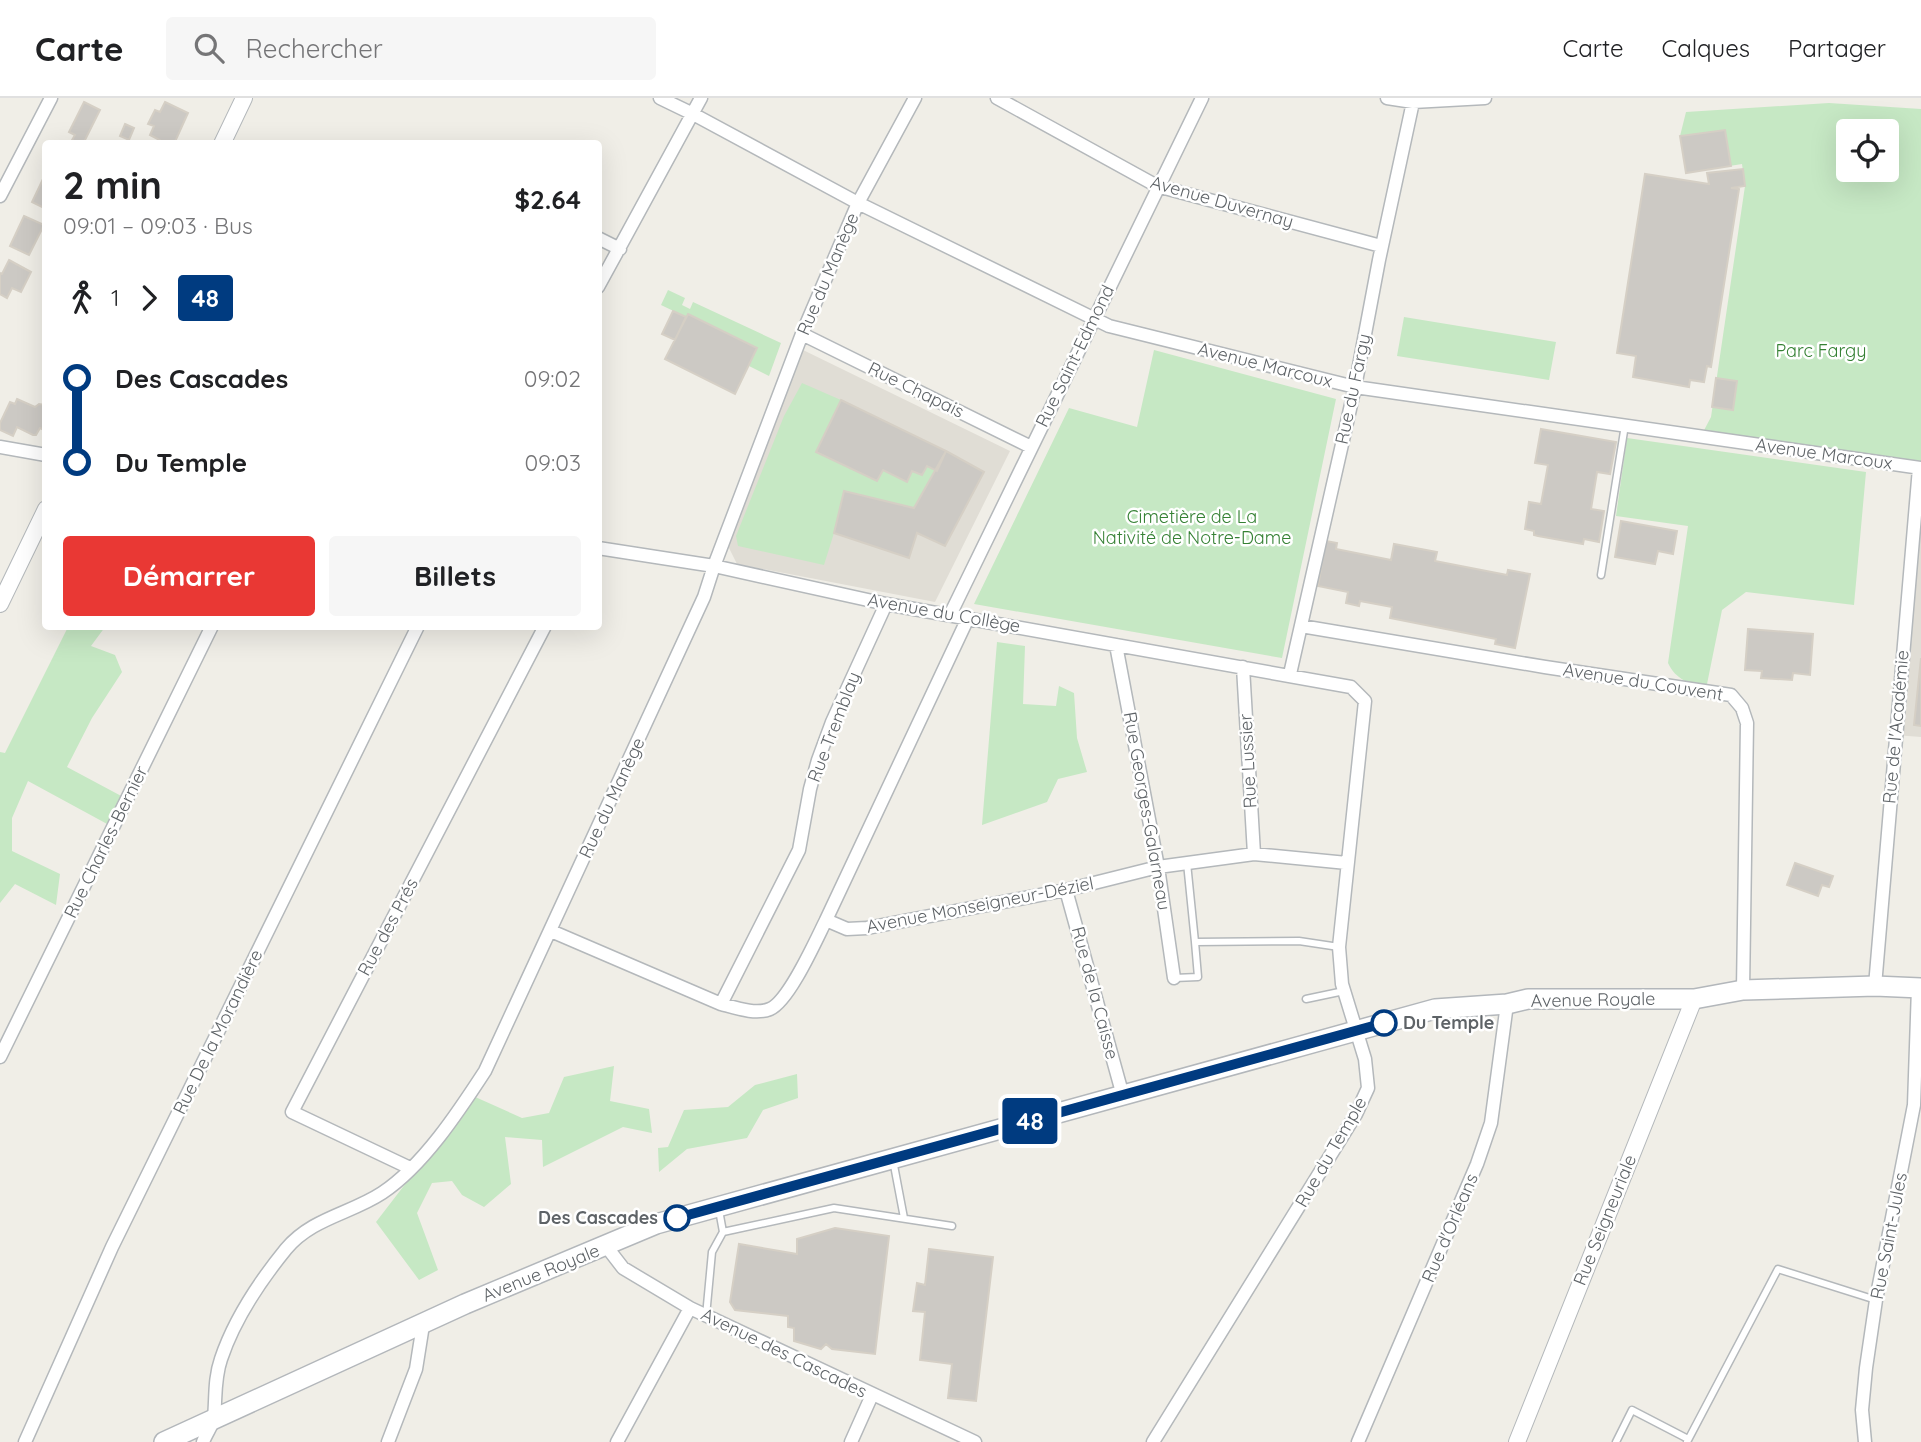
<!DOCTYPE html>
<html lang="fr">
<head>
<meta charset="utf-8">
<style>
  :root { --surface:#fff; --page:#f6f6f6; --text:#202124; --muted:#757577; --line:#e0e0e0; --accent:#e93834 }
  body { margin:0; font-family:Quicksand,sans-serif; background:var(--page); color:var(--text); height:100vh; display:flex; flex-direction:column; font-size:26px; white-space:nowrap }
  * { box-sizing:border-box; margin:0 }
  p { font-size:23px; color:var(--muted) }
  .icon { flex:none; width:38px; height:38px; fill:none; stroke:currentColor; stroke-width:2; stroke-linecap:round; stroke-linejoin:round }
  .map { position:relative; flex:1; overflow:hidden }
  .sheet { position:absolute; left:42px; top:42px; width:560px; height:490px; display:flex; flex-direction:column; background:var(--surface); border-radius:7px; box-shadow:0 7px 28px #0002 }
  .sheet>* { flex:none }
  .badge { padding:0 14px; border-radius:5px; font-size:24px; line-height:46px }
  .fabs { position:absolute; left:1836px; top:21px; display:grid; gap:14px }
  .fabs a { display:grid; place-items:center; width:63px; height:63px; border-radius:7px; background:var(--surface); box-shadow:0 7px 28px #0002; font-size:35px }
  .map>.badge { position:absolute; translate:-50% -50%; box-shadow:0 0 0 4px #fff }
  .legs { display:flex; align-items:center; gap:10px; height:77px; padding:0 21px; font-size:23px }
  .legs p { margin-inline-start:auto }
  .overview { display:flex; align-items:center; justify-content:space-between; height:119px; padding:0 21px }
  h1 { font-size:38px; font-weight:700; line-height:52px }
  .action { display:flex; gap:14px; margin-top:auto; padding:14px 21px }
  .action a { flex:1; height:80px; border-radius:7px; background:var(--accent); color:#fff; font-size:28px; font-weight:700; line-height:80px; text-align:center }
  .action a+a { background:var(--page); color:var(--text) }
  ul { padding:0 21px; list-style:none }
  li { display:flex; align-items:center; gap:24px; height:84px; font-size:26px }
  li i { display:grid; place-items:center; width:10px; height:100%; margin:0 9px; background:currentColor }
  li i::after { content:''; width:18px; height:18px; margin:-9px; border:5px solid; border-radius:50%; background:var(--surface) }
  li p { margin-inline-start:auto }
  li:first-child i { background:linear-gradient(#0000 50%,currentColor 0) }
  li:last-child i { background:linear-gradient(currentColor 50%,#0000 0) }
  header { display:flex; align-items:center; gap:42px; box-sizing:border-box; height:98px; padding:0 35px; background:var(--surface); border-bottom:2px solid var(--line) }
  header strong { font-size:33px }
  nav { display:flex; gap:38px; margin-inline-start:auto; font-size:24px }
  .search { width:490px; height:63px; background:var(--page); display:flex; align-items:center; gap:18px; box-sizing:border-box; padding:0 24px; border-radius:7px; color:var(--muted); font-size:26px }
  .map>svg:first-child { display:block }
  .education { fill:#e0ddd5 }
  .green { fill:#c6e8c4; fill-rule:evenodd }
  .building { fill:#ccc9c4; stroke:#d5cfc5; stroke-width:2 }
  .lines { fill:none; stroke-linecap:round; stroke-linejoin:round }
  .service-casing { stroke:#b4b8bb; stroke-width:9 }
  .minor-casing { stroke:#b4b8bb; stroke-width:15 }
  .tertiary-casing { stroke:#b4b8bb; stroke-width:18 }
  .secondary-casing { stroke:#b3b7bb; stroke-width:22 }
  .service { stroke:#fff; stroke-width:6 }
  .minor { stroke:#fff; stroke-width:12 }
  .tertiary { stroke:#fff; stroke-width:16 }
  .secondary { stroke:#fff; stroke-width:19 }
  .line-1-casing { stroke:#fff; stroke-width:16 }
  .line-1 { stroke:#003b80; stroke-width:10 }
  .stop-1-dot { fill:#fff; stroke:#003b80; stroke-width:3.5 }
  .labels { text-anchor:middle; stroke-width:5; stroke-linejoin:round; paint-order:stroke }
  .street-label { font-size:18px; fill:#5e6367; stroke:#fff }
  .park-label { font-size:18px; fill:#358134; stroke:#fff }
  .stop-label { font-size:18px; font-weight:bold; fill:#5e6367; stroke:#fff; text-anchor:start }
</style>
</head>
<body>
<header>
<strong>Carte</strong>
<div class="search"><svg class="icon" aria-label="search" viewBox="0 0 24 24"><circle cx="10" cy="10" r="6"/><path d="M15 15l6 6"/></svg>Rechercher</div>
<nav><a>Carte</a><a>Calques</a><a>Partager</a></nav>
</header>
<div class="map">
<svg width="1921" height="1344" viewBox="0 0 1921 1344">
  <rect width="100%" height="100%" fill="#f0eee7"/>
  <path class="education" d="M 801,251 L 1010,353 L 935,504 L 737,466 L 728,448 Z
    M 1921,370 L 1921,639 L 1895,637 Z"/>
  <path class="green" d="M 1829,5 L 1921,11 L 1921,370 L 1701,338 L 1711,319 L 1745,88 L 1742,66 L 1686,75 L 1680,38 L 1686,14 ZM 1848,33 L 1886,33 L 1886,72 L 1848,72 Z
    M 668,192 L 685,200 L 682,207 L 690,211 L 693,204 L 781,245 L 769,278 L 749,268 L 757,250 L 689,216 L 686,219 L 661,207 Z
    M 1404,219 L 1556,244 L 1549,282 L 1397,258 Z
    M 1154,252 L 1336,301 L 1282,560 L 974,506 L 1069,310 L 1137,329 Z
    M 802,285 L 841,302 L 817,353 L 877,383 L 883,372 L 907,383 L 912,373 L 922,377 L 927,368 L 937,373 L 914,410 L 834,435 L 824,467 L 738,448 L 736,438 L 784,318 Z
    M 1627,340 L 1866,374 L 1854,507 L 1746,494 L 1722,512 L 1706,591 C 1689,585 1676,582 1668,565 L 1688,428 L 1616,418 Z
    M 68,529 L 105,529 L 91,548 L 115,557 L 122,574 L 92,620 L 67,669 L 125,700 L 109,727 L 28,683 L 12,720 L 12,753 L 60,776 L 56,807 L 15,786 L 0,805 L 0,654 L 5,655 Z
    M 997,544 L 1025,548 L 1023,606 L 1056,608 L 1059,588 L 1074,595 L 1077,640 L 1087,674 L 1058,681 L 1047,704 L 982,727 Z
    M 614,968 L 610,1003 L 649,1011 L 652,1035 L 623,1029 L 543,1069 L 542,1042 L 505,1039 L 511,1086 L 484,1109 L 462,1097 L 452,1083 L 432,1085 L 417,1115 L 438,1172 L 419,1182 L 376,1124 L 473,998 L 522,1020 L 549,1015 L 564,979 Z
    M 797,976 L 798,1000 L 763,1012 L 747,1040 L 687,1051 L 659,1074 L 658,1050 L 668,1049 L 684,1012 L 728,1009 L 755,987 Z"/>
  <path class="building" d="M 84,4 L 100,12 L 83,46 L 80,46 L 72,42 L 75,37 L 69,34 Z
    M 165,4 L 188,15 L 174,46 L 167,46 L 150,37 L 154,28 L 148,26 L 155,12 L 160,14 Z
    M 125,26 L 134,30 L 129,42 L 120,38 Z
    M 1725,32 L 1731,68 L 1686,75 L 1680,38 Z
    M 1840,60 L 1848,60 L 1848,72 L 1860,72 L 1860,77 L 1839,75 Z
    M 1743,71 L 1745,88 L 1731,90 L 1739,91 L 1711,269 L 1707,268 L 1704,284 L 1690,282 L 1689,289 L 1633,279 L 1636,258 L 1617,255 L 1645,76 L 1709,86 L 1707,75 Z
    M 43,81 L 46,82 L 46,111 L 32,104 Z
    M 24,118 L 44,127 L 29,157 L 10,148 Z
    M 9,162 L 31,174 L 21,194 L 12,190 L 7,200 L 0,196 L 0,175 L 2,176 Z
    M 673,213 L 686,219 L 675,242 L 662,236 Z
    M 688,216 L 757,250 L 735,296 L 665,261 Z
    M 1716,280 L 1737,283 L 1733,312 L 1712,309 Z
    M 17,301 L 35,309 L 39,306 L 46,307 L 44,332 L 40,330 L 36,337 L 33,337 L 17,329 L 13,338 L 0,332 L 0,325 L 10,304 L 15,306 Z
    M 841,302 L 946,353 L 937,373 L 927,368 L 922,377 L 912,373 L 907,384 L 883,372 L 877,383 L 816,354 Z
    M 1541,331 L 1616,344 L 1610,376 L 1597,374 L 1591,411 L 1604,413 L 1599,444 L 1584,441 L 1583,446 L 1538,438 L 1534,437 L 1534,433 L 1525,431 L 1529,404 L 1541,406 L 1548,367 L 1535,365 Z
    M 946,353 L 984,374 L 945,448 L 917,435 L 909,460 L 834,435 L 844,393 L 914,410 Z
    M 1621,423 L 1677,433 L 1673,456 L 1658,453 L 1655,466 L 1615,459 Z
    M 1326,443 L 1337,445 L 1336,451 L 1391,462 L 1394,446 L 1437,454 L 1435,463 L 1507,477 L 1508,472 L 1530,476 L 1515,550 L 1495,546 L 1496,541 L 1390,520 L 1392,509 L 1360,503 L 1359,508 L 1346,505 L 1348,494 L 1318,488 Z
    M 1748,531 L 1813,536 L 1810,577 L 1793,575 L 1792,582 L 1761,580 L 1762,573 L 1745,572 Z
    M 1921,560 L 1921,628 L 1914,627 Z
    M 1795,765 L 1833,778 L 1829,789 L 1822,787 L 1818,798 L 1787,787 Z
    M 835,1130 L 889,1138 L 875,1256 L 832,1251 L 826,1246 L 821,1251 L 794,1243 L 794,1230 L 788,1229 L 788,1218 L 735,1212 L 730,1204 L 739,1146 L 797,1156 L 797,1141 Z
    M 929,1151 L 993,1159 L 976,1303 L 948,1300 L 952,1266 L 920,1262 L 925,1214 L 913,1213 L 917,1185 L 925,1187 Z"/>
  <g class="lines">
    <defs>
      <path id="service" d="M 1601,477 L 1625,327
        M 1187,765 L 1195,844 L 1299,843 L 1339,849
        M 1174,880 L 1198,879 L 1195,844
        M 1306,901 L 1344,893
        M 893,1062 L 904,1120
        M 719,1112 L 723,1134
        M 706,1218 L 712,1154 L 723,1134 L 834,1110 L 952,1128
        M 1616,1344 L 1632,1312 L 1688,1341
        M 1687,1344 L 1778,1171 L 1876,1202"/>
      <path id="minor" d="M 660,0 L 693,16 L 858,105 L 1109,228 L 1355,289 L 1921,370
        M 997,0 L 1157,88 L 1381,148
        M 1387,0 L 1413,4 L 1485,0
        M 0,98 L 51,0
        M 598,140 L 620,151
        M 598,189 L 701,0
        M 802,236 L 1031,349
        M 0,349 L 46,357
        M 598,450 L 714,468 L 886,506 L 1351,589 L 1365,603 L 1339,849 L 1342,886 L 1365,961 L 1368,990 L 1356,1016 L 1153,1344
        M 950,517 L 1202,0
        M 1301,528 L 1545,569 L 1731,597 L 1742,610 L 1747,625 L 1743,892
        M 1116,547 L 1158,769 L 1174,880
        M 1243,569 L 1254,756
        M 1290,576 L 1355,289 L 1379,162 L 1413,4
        M 1066,792 L 1123,998
        M 826,822 L 968,520
        M 551,833 L 721,906 C 736,910 756,917 770,911 C 789,903 816,842 826,822 L 847,831 L 867,830 L 1066,792 L 1158,769 L 1254,756 L 1347,765
        M 1875,888 L 1919,370
        M 721,906 L 799,752 L 810,691 L 818,662 L 832,624 L 886,506
        M 0,959 L 212,528
        M 410,1070 L 292,1014 L 545,528
        M 606,1148 L 623,1170 L 690,1210 L 975,1344
        M 25,1344 L 112,1149 L 418,528
        M 203,1344 C 206,1336 212,1328 214,1320 C 216,1300 214,1281 221,1261 C 234,1222 260,1183 286,1151 C 312,1120 350,1116 382,1095 C 423,1068 459,1013 485,973 L 704,499 L 714,468 L 802,236 L 858,105 L 915,0
        M 388,1344 L 416,1271 L 423,1227
        M 617,1344 L 690,1210
        M 851,1344 L 872,1297
        M 1358,1344 L 1477,1066 L 1491,1025 L 1507,906
        M 1865,1344 L 1862,1312 L 1866,1270 L 1876,1202 L 1914,1007 L 1918,890"/>
      <path id="tertiary" d="M 222,46 L 244,0
        M 0,506 L 46,411
        M 1517,1344 L 1694,901"/>
      <path id="secondary" d="M 164,1344 L 465,1206 L 656,1126 L 1435,911 L 1507,906 L 1528,901 L 1694,901 L 1743,892 L 1875,888 L 1921,890"/>
    </defs>
    <use href="#service" class="service-casing"/>
    <use href="#minor" class="minor-casing"/>
    <use href="#tertiary" class="tertiary-casing"/>
    <use href="#secondary" class="secondary-casing"/>
    <use href="#service" class="service"/>
    <use href="#minor" class="minor"/>
    <use href="#tertiary" class="tertiary"/>
    <use href="#secondary" class="secondary"/>
  </g>
  <g class="lines">
    <defs>
      <path id="line-1" d="M 677,1120 L 1384,925"/>
    </defs>
    <use href="#line-1" class="line-1-casing"/>
    <use href="#line-1" class="line-1"/>
  </g>
  <g class="stop-1-dot">
    <circle cx="1384" cy="925" r="12"/>
    <circle cx="677" cy="1120" r="12"/>
  </g>
  <g class="labels">
    <g class="street-label">
      <text transform="translate(1222 104) rotate(16)" y="6">Avenue Duvernay</text>
      <text transform="translate(828 176) rotate(-67)" y="6">Rue du Manège</text>
      <text transform="translate(1075 258) rotate(-64)" y="6">Rue Saint-Edmond</text>
      <text transform="translate(1265 267) rotate(14)" y="6">Avenue Marcoux</text>
      <text transform="translate(1353 291) rotate(-78)" y="6">Rue du Fargy</text>
      <text transform="translate(916 292) rotate(26)" y="6">Rue Chapais</text>
      <text transform="translate(1824 356) rotate(8)" y="6">Avenue Marcoux</text>
      <text transform="translate(944 515) rotate(10)" y="6">Avenue du Collège</text>
      <text transform="translate(1643 584) rotate(9)" y="6">Avenue du Couvent</text>
      <text transform="translate(834 629) rotate(-69)" y="6">Rue Tremblay</text>
      <text transform="translate(1896 629) rotate(-85)" y="6">Rue de l'Académie</text>
      <text transform="translate(1248 663) rotate(-93)" y="6">Rue Lussier</text>
      <text transform="translate(612 700) rotate(-65)" y="6">Rue du Manège</text>
      <text transform="translate(1147 713) rotate(80)" y="6">Rue Georges-Galarneau</text>
      <text transform="translate(106 744) rotate(-64)" y="6">Rue Charles-Bernier</text>
      <text transform="translate(980 807) rotate(-11)" y="6">Avenue Monseigneur-Déziel</text>
      <text transform="translate(388 829) rotate(-62)" y="6">Rue des Prés</text>
      <text transform="translate(1095 895) rotate(75)" y="6">Rue de la Caisse</text>
      <text transform="translate(1593 902) rotate(-1)" y="6">Avenue Royale</text>
      <text transform="translate(218 934) rotate(-64)" y="6">Rue De la Morandière</text>
      <text transform="translate(1331 1054) rotate(-60)" y="6">Rue du Temple</text>
      <text transform="translate(1605 1122) rotate(-68)" y="6">Rue Seigneuriale</text>
      <text transform="translate(1450 1130) rotate(-67)" y="6">Rue d'Orléans</text>
      <text transform="translate(1889 1138) rotate(-79)" y="6">Rue Saint-Jules</text>
      <text transform="translate(541 1175) rotate(-22)" y="6">Avenue Royale</text>
      <text transform="translate(784 1255) rotate(26)" y="6">Avenue des Cascades</text>
    </g>
    <g class="park-label">
      <text x="1821" y="259">Parc Fargy</text>
      <text x="1192" y="425">Cimetière de La<tspan x="1192" dy="21">Nativité de Notre-Dame</tspan></text>
    </g>
    <g class="stop-label">
      <text x="1403" y="931">Du Temple</text>
      <text x="658" y="1126" text-anchor="end">Des Cascades</text>
    </g>
  </g>
</svg>
<div class="fabs">
<a><svg class="icon" aria-label="locate" viewBox="0 0 24 24"><circle cx="12" cy="12" r="6"/><path d="M12 2v4M12 18v4M2 12h4M18 12h4"/></svg></a>
</div>
<b class="badge" style="left:1030px;top:1023px;background:#003b80;color:#fff">48</b>
<section class="sheet">
<div class="overview"><div><h1>2 min</h1><p>09:01 – 09:03 · Bus</p></div><b>$2.64</b></div>
<div class="legs"><svg class="icon" aria-label="walk" viewBox="0 0 24 24"><circle cx="13" cy="4" r="2"/><path d="M13 8l-2 6 4 7M11 14l-3 7M7 12l3-4h3l4 4"/></svg>1<svg class="icon" aria-label="forward" viewBox="0 0 24 24"><path d="M9 5l7 7-7 7"/></svg><b class="badge" style="background:#003b80;color:#fff">48</b></div>
<ul>
<li><i style="color:#003b80"></i><b>Des Cascades</b><p>09:02</p></li>
<li><i style="color:#003b80"></i><b>Du Temple</b><p>09:03</p></li>
</ul>
<div class="action"><a>Démarrer</a><a>Billets</a></div>
</section>
</div>
</body>
</html>
